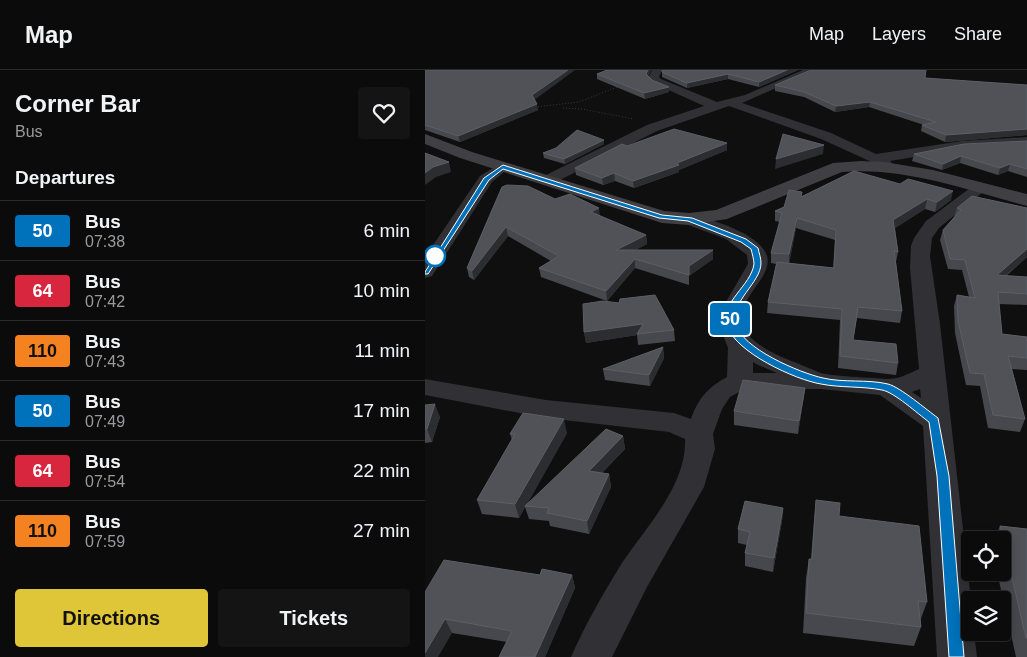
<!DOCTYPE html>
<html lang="en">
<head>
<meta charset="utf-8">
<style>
  :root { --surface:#0b0b0c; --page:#141415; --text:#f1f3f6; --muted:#9a9b9d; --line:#2b2b2d; --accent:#dfc538 }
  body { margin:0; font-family:Helvetica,sans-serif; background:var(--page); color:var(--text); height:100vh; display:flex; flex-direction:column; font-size:19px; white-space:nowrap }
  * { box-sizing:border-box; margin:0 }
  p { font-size:16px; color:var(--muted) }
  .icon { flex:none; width:28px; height:28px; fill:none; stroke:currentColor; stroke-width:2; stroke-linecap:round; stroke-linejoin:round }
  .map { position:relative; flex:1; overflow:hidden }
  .sheet { display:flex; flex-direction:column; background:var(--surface); width:425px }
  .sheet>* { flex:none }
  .badge { padding:0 10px; border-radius:4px; font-size:18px; line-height:32px }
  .fabs { position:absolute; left:536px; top:461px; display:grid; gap:10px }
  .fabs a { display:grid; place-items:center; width:50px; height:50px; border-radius:5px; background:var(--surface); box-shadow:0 2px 12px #0003,0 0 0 1px var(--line); font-size:25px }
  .map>.badge { position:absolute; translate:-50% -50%; box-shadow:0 0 0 2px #fff }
  h2 { padding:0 15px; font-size:19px; line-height:45px }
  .round { display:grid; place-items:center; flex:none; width:52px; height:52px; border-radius:5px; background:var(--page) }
  .headline { display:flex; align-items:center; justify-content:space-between; height:85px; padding:0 15px }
  h1 { font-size:24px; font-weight:700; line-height:38px }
  .button { display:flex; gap:10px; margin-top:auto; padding:10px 15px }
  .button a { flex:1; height:58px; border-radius:5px; background:var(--accent); color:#111; font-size:20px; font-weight:700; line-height:58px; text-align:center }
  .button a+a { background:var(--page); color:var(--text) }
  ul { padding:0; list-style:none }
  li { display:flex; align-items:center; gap:15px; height:60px; padding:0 15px; border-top:1px solid var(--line) }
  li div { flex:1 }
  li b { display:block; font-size:19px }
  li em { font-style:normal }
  li .badge { min-width:55px; font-weight:700; text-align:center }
  header { display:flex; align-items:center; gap:30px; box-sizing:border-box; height:70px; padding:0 25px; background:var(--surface); border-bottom:1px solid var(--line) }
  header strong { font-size:24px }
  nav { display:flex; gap:28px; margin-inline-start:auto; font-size:18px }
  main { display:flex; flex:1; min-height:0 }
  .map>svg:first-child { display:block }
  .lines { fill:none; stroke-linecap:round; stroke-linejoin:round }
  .path { stroke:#36373c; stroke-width:1; stroke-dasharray:1 2; stroke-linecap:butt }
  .minor { fill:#303035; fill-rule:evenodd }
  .secondary { fill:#3f3f44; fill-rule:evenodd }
  .wall { fill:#47484d; fill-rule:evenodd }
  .shaded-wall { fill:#2c2d30 }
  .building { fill:#505258; stroke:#5d5e66 }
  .line { fill:#0072bc; stroke:#fff }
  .stop-dot { fill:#fff; stroke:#0072bc; stroke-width:2.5 }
</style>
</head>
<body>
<header>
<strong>Map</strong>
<nav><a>Map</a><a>Layers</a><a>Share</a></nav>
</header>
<main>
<section class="sheet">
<div class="headline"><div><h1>Corner Bar</h1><p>Bus</p></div><a class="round"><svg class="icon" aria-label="heart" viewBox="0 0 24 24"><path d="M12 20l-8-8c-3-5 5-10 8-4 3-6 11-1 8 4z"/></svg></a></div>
<h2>Departures</h2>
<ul>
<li><span class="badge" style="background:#0072bc;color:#fff">50</span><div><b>Bus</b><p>07:38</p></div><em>6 min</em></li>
<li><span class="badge" style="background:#d7263d;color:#fff">64</span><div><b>Bus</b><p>07:42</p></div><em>10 min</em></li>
<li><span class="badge" style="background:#f58220;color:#111">110</span><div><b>Bus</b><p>07:43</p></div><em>11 min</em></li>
<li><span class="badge" style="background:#0072bc;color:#fff">50</span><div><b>Bus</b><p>07:49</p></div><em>17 min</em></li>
<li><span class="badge" style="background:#d7263d;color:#fff">64</span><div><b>Bus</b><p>07:54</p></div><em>22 min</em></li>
<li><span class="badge" style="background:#f58220;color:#111">110</span><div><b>Bus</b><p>07:59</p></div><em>27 min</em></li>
</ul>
<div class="button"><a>Directions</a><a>Tickets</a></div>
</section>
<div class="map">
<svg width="602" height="587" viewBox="0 0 602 587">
  <rect width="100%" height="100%" fill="#0f0f10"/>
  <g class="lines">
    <path class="path" d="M 110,37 L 154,32 L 195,16
      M 138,38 L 157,39 L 209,49"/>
    <path class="minor" d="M 227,0 L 237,0 L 234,7 L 236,9 L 292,32 L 320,25 L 378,0 L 392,0 L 317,33 L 406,63 L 451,84 L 537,71 L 602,67 L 602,75 L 537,79 L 465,91 L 469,95 L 462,99 L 396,69 L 304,36 L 232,61 L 129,113 L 117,113 L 115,110 L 117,107 L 222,55 L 279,36 L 228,13 L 223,8 Z
      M 77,92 L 85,97 L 67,112 L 7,206 L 0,208 L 0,187 L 55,106 Z
      M 555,113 L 563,118 L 514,158 L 507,168 L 505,186 L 515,254 L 546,530 L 545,562 L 549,562 L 552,587 L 512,587 L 498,356 L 455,325 L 396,319 L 320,319 L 305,327 L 297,339 L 288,364 L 290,379 L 279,417 L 222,517 L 187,587 L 146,587 C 160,555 179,522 197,493 C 221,457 262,415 260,369 L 244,362 L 121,348 L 0,325 L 0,309 L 121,330 L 249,343 L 266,349 C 273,329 283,317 302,307 L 303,278 L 294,254 L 294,244 L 323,194 L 322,185 L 301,169 L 258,153 L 255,149 L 258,145 L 264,144 C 285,149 335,163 342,186 C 348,206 315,228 316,248 C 318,278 371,291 393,302 C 401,306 451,308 462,309 C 474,309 483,304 494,299 L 485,198 L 486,176 L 489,168 L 501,151 L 549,115 ZM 328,292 L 331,294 L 352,303 L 328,303 ZM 495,319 L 496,328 L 487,322 Z"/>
    <path class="secondary" d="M 0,64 L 47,82 L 239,141 L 264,143 L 291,140 L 408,93 L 436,91 L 459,92 L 508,100 L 602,124 L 602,136 C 541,120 481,97 417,102 L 302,149 L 264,155 L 237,153 L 35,88 L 0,74 Z"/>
  </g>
  <path class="wall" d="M 0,0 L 109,30 L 113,40 L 35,72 L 0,60 Z
    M 182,0 L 226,0 L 223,6 L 227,10 L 244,17 L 244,22 L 220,29 L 172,9 L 172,4 Z
    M 237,0 L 373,0 L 334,17 L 303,9 L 262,18 L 237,7 Z
    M 500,8 L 602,15 L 602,65 L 520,72 L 496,61 L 497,55 L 499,55 L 444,37 L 410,42 L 379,27 L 350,21 L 350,15 Z
    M 179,70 L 179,74 L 140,94 L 119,88 L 118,83 Z
    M 602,71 L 602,107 L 583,101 L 573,105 L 535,93 L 517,100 L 487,91 L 489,84 Z
    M 202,76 L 302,80 L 254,100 L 254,102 L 209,118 L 190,111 L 178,115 L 151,105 L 150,98 Z
    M 429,101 L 526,130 L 510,142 L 500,139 L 470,158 L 473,182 L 471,192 L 477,241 L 475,253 L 432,248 L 428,270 L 473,293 L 471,305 L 413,298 L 415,250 L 342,243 L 343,232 L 351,194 L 346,193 L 346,183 L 355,152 L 350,151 L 350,141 L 359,137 L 377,122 L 376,127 ZM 371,158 L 410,170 L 408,198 L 364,193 Z
    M 77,117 L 130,129 L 221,165 L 222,174 L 210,180 L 288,189 L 264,206 L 264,215 L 210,198 L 182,231 L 116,207 L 114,198 L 126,191 L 83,166 L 49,210 L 44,207 L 42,198 Z
    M 532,138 L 602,138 L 602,187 L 581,206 L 602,207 L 602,235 L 574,234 L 577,264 L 602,267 L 602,300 L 587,299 L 600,349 L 595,362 L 563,358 L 555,316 L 541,315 L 530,263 L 529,236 L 532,225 L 544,227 L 537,200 L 523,199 L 515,170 L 518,160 L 529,147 Z
    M 249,260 L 250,271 L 213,275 L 212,265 L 161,273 L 159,262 Z
    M 238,277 L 239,288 L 225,316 L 180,310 L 178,299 Z
    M 380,318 L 378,332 L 373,364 L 309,355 L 309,341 Z
    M 0,335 L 15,347 L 7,372 L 0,373 Z
    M 142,363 L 102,434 L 198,366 L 200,379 L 177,403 L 184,404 L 186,417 L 164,464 L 125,456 L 124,451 L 104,449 L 100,437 L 94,448 L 57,444 L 52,430 L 87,370 L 85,364 Z
    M 391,430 L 414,446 L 502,532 L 495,551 L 496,557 L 489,576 L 378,563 L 381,508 L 384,489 L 386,489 L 389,450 Z
    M 358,438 L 357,451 L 348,502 L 320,496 L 320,483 L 322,475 L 313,473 L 313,459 Z
    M 575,456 L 602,459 L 602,587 L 591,587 L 572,502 L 578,502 L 578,470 L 569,470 Z
    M 115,505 L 147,505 L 150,518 L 120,587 L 74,587 L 82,572 L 27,563 L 0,522 Z"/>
  <path class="shaded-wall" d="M 143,0 L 150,0 L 108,31 L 107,25 Z
    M 223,0 L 226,0 L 222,9 L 221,4 Z
    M 362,0 L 373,0 L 334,17 L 334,12 Z
    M 303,4 L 303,9 L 262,18 L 262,13 Z
    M 244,17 L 244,22 L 220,29 L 219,23 Z
    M 445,32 L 444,37 L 410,42 L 411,36 Z
    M 112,34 L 113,40 L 35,72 L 33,66 Z
    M 602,59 L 602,65 L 520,72 L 521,65 Z
    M 179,70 L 179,74 L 140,94 L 139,89 Z
    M 302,73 L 302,80 L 254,100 L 254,102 L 209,118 L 208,111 Z
    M 399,75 L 398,84 L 350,99 L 351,89 Z
    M 536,86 L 535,93 L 517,100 L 518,94 Z
    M 24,92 L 26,102 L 11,107 L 0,115 L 0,103 L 8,97 Z
    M 585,94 L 583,101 L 573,105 L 575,98 Z
    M 189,103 L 190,111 L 178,115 L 177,108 Z
    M 528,121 L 526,130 L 510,142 L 512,132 Z
    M 502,129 L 500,139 L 467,160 L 468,150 Z
    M 174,138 L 175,147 L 166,142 Z
    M 372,148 L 371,158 L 364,195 L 364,184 Z
    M 81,157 L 83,166 L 49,210 L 47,201 Z
    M 221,165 L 222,174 L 192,190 L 191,180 Z
    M 602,179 L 602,187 L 568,216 L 572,205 Z
    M 288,180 L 288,189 L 264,206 L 264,215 L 264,196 Z
    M 210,189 L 210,198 L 182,231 L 181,221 Z
    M 218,254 L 212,265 L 161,273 L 159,262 Z
    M 238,277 L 239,288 L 225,316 L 224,305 Z
    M 380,318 L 378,332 L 373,364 L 374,351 Z
    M 10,334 L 15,347 L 7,372 L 2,359 Z
    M 139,349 L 142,363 L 101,436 L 100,436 L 100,437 L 94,448 L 90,434 Z
    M 198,366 L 200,379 L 166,414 L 164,401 Z
    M 184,404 L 186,417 L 164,464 L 162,451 Z
    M 358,438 L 357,451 L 348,502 L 349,488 Z
    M 147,505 L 150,518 L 120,587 L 110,587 Z
    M 20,549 L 27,563 L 13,587 L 0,587 L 0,583 Z"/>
  <path class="building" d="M 0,0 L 143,0 L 107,25 L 112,34 L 33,66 L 0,55 Z
    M 182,0 L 223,0 L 221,4 L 227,10 L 244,17 L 219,23 L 172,4 Z
    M 237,0 L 362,0 L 334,12 L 303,4 L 262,13 L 237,2 Z
    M 386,0 L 501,0 L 500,8 L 602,15 L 602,59 L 521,65 L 497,55 L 511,52 L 445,32 L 411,36 L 379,22 L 350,15 Z
    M 249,59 L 302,73 L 252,93 L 254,95 L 208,111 L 189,103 L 177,108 L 150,98 L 197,74 L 202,76 Z
    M 152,60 L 179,70 L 139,89 L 118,83 L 131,78 Z
    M 358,64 L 399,75 L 351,89 Z
    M 602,71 L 602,99 L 585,94 L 575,98 L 536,86 L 518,94 L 489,84 L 539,74 Z
    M 0,83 L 24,92 L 8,97 L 0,103 Z
    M 429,101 L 475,114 L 483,109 L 528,121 L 512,132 L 502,129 L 468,150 L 473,182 L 469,181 L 477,241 L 433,237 L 428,270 L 471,274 L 473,293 L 415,286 L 417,239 L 343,232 L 352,192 L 409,198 L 411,160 L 372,148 L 364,184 L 346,183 L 357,143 L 350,141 L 359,137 L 364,120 L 377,122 L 376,127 Z
    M 82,115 L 103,116 L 130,129 L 145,124 L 174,138 L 166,142 L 221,165 L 191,180 L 288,180 L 264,196 L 264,205 L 210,189 L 181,221 L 114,198 L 134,186 L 81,157 L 47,201 L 42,198 L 77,117 Z
    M 547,126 L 602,138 L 602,179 L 572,205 L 602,207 L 602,224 L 573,222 L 577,264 L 602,267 L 602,288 L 583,286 L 600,349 L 568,345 L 559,304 L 545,303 L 533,251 L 532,225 L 550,228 L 540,190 L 525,189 L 518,160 L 536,140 L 532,138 Z
    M 230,225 L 249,260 L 212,264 L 218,254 L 159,262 L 158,234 L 178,231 L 194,233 L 195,229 Z
    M 238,277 L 224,305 L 178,299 Z
    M 318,310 L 380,318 L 374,351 L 309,341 Z
    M 10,334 L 2,359 L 0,359 L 0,335 Z
    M 98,343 L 139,349 L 90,434 L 52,430 L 90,364 L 85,364 Z
    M 181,359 L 198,366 L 164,401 L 184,404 L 162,451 L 122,443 L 124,438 L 100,436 Z
    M 391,430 L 415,433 L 414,446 L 494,456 L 502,532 L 493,531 L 496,557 L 381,543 L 384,489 L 387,489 Z
    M 320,431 L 358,438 L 349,488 L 320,483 L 325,462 L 313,459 Z
    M 575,456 L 602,459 L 602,568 L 601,568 Z
    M 19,490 L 115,505 L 117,499 L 147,505 L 110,587 L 74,587 L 87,561 L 20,549 L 0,583 L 0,522 Z"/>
  <path class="line" d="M 78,95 L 237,145 L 267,148 L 321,169 L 333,178 C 334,183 336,188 336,193 C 336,213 305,231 311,254 C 316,278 375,303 398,308 C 419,313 442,309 463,314 C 475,317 502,340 513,348 L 524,406 L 539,587 L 524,587 L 512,406 L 504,352 C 493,344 469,322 457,320 C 437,316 416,318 396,314 C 371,310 309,282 302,255 C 295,232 326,216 329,194 C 329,190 327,183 326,179 L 316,172 L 263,151 L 234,148 L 78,99 L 64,110 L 3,204 L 0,204 L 0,202 L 59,108 Z"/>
  <circle class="stop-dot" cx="10" cy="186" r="10"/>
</svg>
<div class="fabs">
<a><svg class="icon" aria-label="locate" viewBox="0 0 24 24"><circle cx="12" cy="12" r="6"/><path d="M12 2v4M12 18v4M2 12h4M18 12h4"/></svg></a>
<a><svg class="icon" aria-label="layers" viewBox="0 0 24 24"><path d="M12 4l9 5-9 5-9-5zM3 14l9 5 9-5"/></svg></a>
</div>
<b class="badge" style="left:305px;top:249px;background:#0072bc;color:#fff">50</b>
</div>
</main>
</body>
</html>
